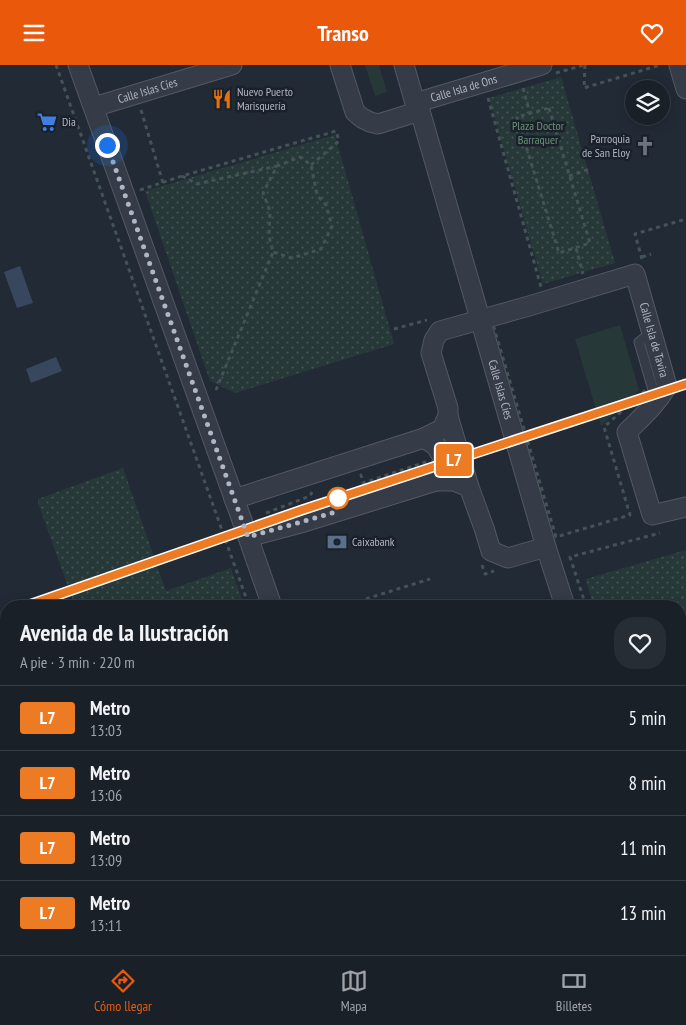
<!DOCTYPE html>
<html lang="es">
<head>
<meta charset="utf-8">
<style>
  :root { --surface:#1a2028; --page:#272d34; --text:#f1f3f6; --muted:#9fa3a8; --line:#383e45; --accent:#ea580c }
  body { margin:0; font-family:"PT Sans Narrow",sans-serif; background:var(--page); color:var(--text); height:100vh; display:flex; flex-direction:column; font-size:19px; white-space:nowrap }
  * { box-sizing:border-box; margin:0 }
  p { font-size:16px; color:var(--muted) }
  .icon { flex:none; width:28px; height:28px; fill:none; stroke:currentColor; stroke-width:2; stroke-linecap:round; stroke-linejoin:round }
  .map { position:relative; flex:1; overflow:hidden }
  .details { position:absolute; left:0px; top:535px; width:686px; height:355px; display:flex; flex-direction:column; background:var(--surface); border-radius:20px 20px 0 0; box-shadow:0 2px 12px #0003,0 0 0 1px var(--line) }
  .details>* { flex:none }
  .badge { padding:0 10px; border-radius:4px; font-size:18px; line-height:32px }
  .controls { position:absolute; left:625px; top:15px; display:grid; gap:10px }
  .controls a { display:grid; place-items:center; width:45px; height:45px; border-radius:50%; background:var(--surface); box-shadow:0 2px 12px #0003,0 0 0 1px var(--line); font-size:25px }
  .you { position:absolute; width:25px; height:25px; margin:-12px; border:4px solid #fff; border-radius:50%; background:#1a73e8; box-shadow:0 0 0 8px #1a73e833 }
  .map>.badge { position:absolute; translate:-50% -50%; box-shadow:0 0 0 2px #fff }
  .round { display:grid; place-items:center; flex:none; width:52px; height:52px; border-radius:20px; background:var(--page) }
  .head { display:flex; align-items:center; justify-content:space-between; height:85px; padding:0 20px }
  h1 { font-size:24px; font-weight:600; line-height:38px }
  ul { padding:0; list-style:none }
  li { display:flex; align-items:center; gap:15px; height:65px; padding:0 20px; border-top:1px solid var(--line) }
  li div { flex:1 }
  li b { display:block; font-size:19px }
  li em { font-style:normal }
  li .badge { min-width:55px; font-weight:700; text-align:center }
  header { display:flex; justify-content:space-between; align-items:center; height:65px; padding:0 20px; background:var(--accent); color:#fff; font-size:22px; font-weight:600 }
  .menu { display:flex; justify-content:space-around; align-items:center; height:70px; border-top:1px solid var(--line); background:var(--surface); font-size:14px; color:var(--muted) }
  .menu a { display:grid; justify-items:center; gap:2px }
  .menu .selected { color:var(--accent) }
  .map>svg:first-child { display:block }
  .grass { fill:url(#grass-dots) }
  .garden { fill:#273839 }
  .water { fill:#39475e }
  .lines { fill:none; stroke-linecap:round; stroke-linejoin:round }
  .service-casing { stroke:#535964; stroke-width:11 }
  .minor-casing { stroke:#535964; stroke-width:21 }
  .motorway-casing { stroke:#404651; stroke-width:30 }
  .path { stroke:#445356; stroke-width:3; stroke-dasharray:4 4; stroke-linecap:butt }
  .service { stroke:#363c47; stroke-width:9 }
  .minor { stroke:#363c47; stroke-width:19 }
  .motorway { stroke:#6c6453; stroke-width:28 }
  .line-casing { stroke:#fff; stroke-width:11 }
  .line { stroke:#ed7b24; stroke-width:8 }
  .walk { stroke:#b0b6c3; stroke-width:5; stroke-dasharray:0 9 }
  .stop-dot { fill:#fff; stroke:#ed7b24; stroke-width:2.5 }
  .labels { text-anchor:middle; stroke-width:5; stroke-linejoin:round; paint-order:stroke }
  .street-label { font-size:12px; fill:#b0b6c3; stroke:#1b212b }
  .poi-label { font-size:12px; fill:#b0b6c3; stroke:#1b212b; text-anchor:start }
  .park-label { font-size:12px; fill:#6a9175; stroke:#1b212b }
</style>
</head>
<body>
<header><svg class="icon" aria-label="menu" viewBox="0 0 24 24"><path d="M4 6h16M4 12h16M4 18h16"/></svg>Transo<svg class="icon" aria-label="heart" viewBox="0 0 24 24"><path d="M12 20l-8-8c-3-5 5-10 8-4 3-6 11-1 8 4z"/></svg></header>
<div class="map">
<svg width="686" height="890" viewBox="0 0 686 890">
  <defs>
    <pattern id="grass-dots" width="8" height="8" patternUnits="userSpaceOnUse" patternTransform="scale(1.25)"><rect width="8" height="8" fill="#273839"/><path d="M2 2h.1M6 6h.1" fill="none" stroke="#445354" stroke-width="1.8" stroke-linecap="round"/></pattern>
  </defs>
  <rect width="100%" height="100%" fill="#222a36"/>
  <path class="grass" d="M 561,12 L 615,198 L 543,219 L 489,33 Z
    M 335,70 L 394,279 L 235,328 L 210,316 L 145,126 Z
    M 123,403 L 166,526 L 231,503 L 244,541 L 75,541 L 38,438 L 38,434 Z
    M 686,485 L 686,635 L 680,636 L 680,541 L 593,541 L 586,514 Z
    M 571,884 L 639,884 L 641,890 L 569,890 Z"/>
  <path class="garden" d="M 365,0 L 379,0 L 387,27 L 375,31 Z
    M 620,260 L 639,325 L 601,361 L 575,274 Z"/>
  <path class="water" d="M 20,201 L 33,238 L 17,243 L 4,207 Z
    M 56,292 L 62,306 L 31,318 L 26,304 Z"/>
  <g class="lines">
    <defs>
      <path id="service" d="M 652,267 L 639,277 L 656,335"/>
      <g id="minor">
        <path d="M 78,0 L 248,472 L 272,541"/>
        <path d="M 340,0 L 355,47 L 362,53 L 370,57 L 378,59 L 420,46"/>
        <path id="s1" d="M 404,0 L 415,38 L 420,46 L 546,482 L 565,541"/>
        <path d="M 679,0 L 686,24"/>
        <path id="s2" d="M 415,38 L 542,0"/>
        <path id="s3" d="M 94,42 L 232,0"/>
        <path d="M 448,351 L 469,422"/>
        <path id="s4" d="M 424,373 L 442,364 L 448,351 L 448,343 L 431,288 L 434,275 L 440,266 L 529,241 L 635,209 L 667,321 C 656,340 642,352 627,367 L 652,450 L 686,442"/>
        <path d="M 436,416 L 454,416 L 469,422 L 484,463 L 491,486 L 508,493 L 546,482"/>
        <path d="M 234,434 L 424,373 L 436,381 L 443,393 L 440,407 L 436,416 L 304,457 L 248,472"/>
        <path d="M 0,613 L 6,626"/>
        <path d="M 680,661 L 686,659"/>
        <path d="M 0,692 L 6,702"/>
        <path d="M 0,762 L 6,752"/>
        <path d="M 680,796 L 686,794"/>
        <path d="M 104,884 L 106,890"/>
        <path d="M 377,890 L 398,884"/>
        <path d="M 533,890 L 534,884"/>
      </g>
      <path id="motorway" d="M 6,837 L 6,839
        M 21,884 L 22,890
        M 82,890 L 82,884"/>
    </defs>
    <use href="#service" class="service-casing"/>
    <use href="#minor" class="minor-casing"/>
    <use href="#motorway" class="motorway-casing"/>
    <path class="path" d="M 56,0 L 249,541
      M 585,0 L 584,23 L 660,0
      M 556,8 L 584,0
      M 523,23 L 530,49
      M 488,33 L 541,222
      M 549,43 L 590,178 L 559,188 L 517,52 Z
      M 141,45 L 163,118
      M 182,111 L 197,119 L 277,101
      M 569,111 L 590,104
      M 140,125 L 182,111 L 336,66 L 339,76 L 311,100
      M 576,183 L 583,209
      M 642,192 L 651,189
      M 642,194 L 635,169 L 686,154
      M 633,215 L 659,303 L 658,314 L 604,362 L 630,450 L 556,472 L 492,256 Z
      M 394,264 L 427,255
      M 216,325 L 273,187 L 269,171 L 270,146 L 263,128 L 277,101 L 300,92 L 311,100 L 317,130 L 326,140 L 332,161 L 321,184 L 292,193 L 273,187
      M 362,410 L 361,410 L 363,418 L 426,397
      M 266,448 L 310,431 L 312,427
      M 482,500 L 485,509 L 494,506
      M 343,541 L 430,514
      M 586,541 L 570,492 L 660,468
      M 680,549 L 686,548
      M 680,640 L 686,639
      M 0,650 L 6,658
      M 125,884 L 127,890
      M 354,884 L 356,890
      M 643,884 L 644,890"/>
    <use href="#service" class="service"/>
    <use href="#minor" class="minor"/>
    <use href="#motorway" class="motorway"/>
  </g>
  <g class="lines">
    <defs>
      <path id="line" d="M 26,541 L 302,445 L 686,319"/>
    </defs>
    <use href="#line" class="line-casing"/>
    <use href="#line" class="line"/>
    <path class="walk" d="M 107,80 L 248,472 L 336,447 L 338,433"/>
  </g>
  <defs>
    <symbol id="restaurant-bare" viewBox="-9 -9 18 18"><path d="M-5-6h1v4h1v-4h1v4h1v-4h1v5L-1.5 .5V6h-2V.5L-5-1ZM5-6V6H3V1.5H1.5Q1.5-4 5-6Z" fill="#e8710a" stroke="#1b212b" stroke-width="2.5" paint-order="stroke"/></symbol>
    <symbol id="supermarket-bare" viewBox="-9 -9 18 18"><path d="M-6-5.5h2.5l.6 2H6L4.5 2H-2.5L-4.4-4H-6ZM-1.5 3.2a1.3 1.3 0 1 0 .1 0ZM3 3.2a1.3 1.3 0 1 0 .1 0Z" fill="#3f7fe0" stroke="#1b212b" stroke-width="2.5" paint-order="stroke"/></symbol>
    <symbol id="church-bare" viewBox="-9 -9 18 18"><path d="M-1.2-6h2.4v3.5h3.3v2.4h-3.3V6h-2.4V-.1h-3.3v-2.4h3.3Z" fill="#6b7280" stroke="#1b212b" stroke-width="2.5" paint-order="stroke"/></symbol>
    <symbol id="bank-bare" viewBox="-9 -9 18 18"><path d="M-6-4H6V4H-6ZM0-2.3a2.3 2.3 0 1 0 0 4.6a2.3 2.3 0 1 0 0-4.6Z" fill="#5c6f8a" stroke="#1b212b" stroke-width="2.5" paint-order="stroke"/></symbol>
  </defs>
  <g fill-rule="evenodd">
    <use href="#restaurant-bare" x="208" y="20" width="28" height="28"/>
    <use href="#supermarket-bare" x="33" y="43" width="28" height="28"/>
    <use href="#church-bare" x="631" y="67" width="28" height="28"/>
    <use href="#bank-bare" x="323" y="463" width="28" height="28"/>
  </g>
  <circle class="stop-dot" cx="338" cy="433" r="10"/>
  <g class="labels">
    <g class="street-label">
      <text dy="4" stroke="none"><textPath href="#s2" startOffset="51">Calle Isla de Ons</textPath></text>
      <text dy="4" stroke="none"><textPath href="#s3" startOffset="56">Calle Islas Cíes</textPath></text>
      <text dy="4" stroke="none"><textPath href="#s4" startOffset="396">Calle Isla de Tavira</textPath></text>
      <text dy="4" stroke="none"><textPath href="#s1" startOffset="339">Calle Islas Cíes</textPath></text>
    </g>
    <g class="poi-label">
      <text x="237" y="31">Nuevo Puerto<tspan x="237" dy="14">Marisquería</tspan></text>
      <text x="62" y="61">Dia</text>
      <text x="630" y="78" text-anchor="end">Parroquia<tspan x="630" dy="14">de San Eloy</tspan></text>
      <text x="352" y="481">Caixabank</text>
    </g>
    <g class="park-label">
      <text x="538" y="65">Plaza Doctor<tspan x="538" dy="14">Barraquer</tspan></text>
    </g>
  </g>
</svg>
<div class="controls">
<a><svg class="icon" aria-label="layers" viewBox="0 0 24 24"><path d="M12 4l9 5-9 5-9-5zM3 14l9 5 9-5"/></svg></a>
</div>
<div class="you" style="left:107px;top:80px"></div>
<b class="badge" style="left:454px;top:395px;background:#ed7b24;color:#fff">L7</b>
<section class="details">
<div class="head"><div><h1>Avenida de la Ilustración</h1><p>A pie · 3 min · 220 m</p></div><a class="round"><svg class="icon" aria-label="heart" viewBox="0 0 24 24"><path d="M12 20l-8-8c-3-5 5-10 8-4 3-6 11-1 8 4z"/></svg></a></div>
<ul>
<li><span class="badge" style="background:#ed7b24;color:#fff">L7</span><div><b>Metro</b><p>13:03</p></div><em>5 min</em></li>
<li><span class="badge" style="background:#ed7b24;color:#fff">L7</span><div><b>Metro</b><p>13:06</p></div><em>8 min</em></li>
<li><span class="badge" style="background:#ed7b24;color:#fff">L7</span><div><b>Metro</b><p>13:09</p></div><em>11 min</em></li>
<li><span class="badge" style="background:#ed7b24;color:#fff">L7</span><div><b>Metro</b><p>13:11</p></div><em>13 min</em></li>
</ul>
</section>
</div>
<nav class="menu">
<a class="selected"><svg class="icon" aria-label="directions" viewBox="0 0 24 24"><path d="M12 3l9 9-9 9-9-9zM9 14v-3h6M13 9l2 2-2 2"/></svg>Cómo llegar</a>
<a><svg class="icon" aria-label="map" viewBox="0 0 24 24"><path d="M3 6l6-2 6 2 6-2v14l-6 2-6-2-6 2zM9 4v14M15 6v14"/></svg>Mapa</a>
<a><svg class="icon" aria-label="tickets" viewBox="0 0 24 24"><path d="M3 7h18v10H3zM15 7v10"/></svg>Billetes</a>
</nav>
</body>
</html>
